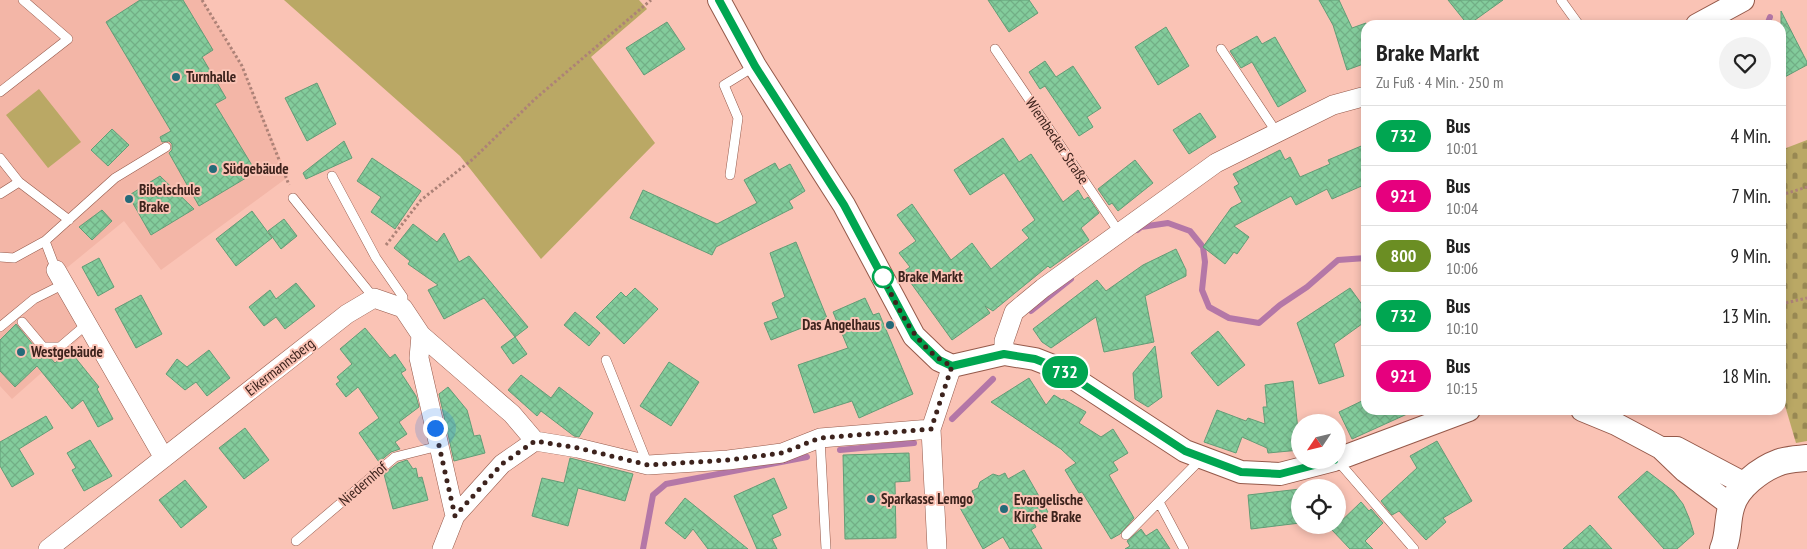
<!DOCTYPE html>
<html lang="de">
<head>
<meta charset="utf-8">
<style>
  :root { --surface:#fff; --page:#f2f2f2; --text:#222; --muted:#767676; --line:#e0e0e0 }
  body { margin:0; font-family:"PT Sans Narrow",sans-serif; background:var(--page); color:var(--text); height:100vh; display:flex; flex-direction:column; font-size:19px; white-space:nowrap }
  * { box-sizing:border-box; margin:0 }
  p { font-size:16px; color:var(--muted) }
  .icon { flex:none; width:28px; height:28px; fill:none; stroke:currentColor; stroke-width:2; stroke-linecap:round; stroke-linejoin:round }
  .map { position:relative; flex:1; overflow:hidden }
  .panel { position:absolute; left:1361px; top:20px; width:425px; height:395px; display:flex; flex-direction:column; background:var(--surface); border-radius:15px; box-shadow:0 2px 8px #0003 }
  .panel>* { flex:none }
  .badge { padding:0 10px; border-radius:16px; font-size:18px; line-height:32px }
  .needle { width:32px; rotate:235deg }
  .fabs { position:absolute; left:1291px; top:414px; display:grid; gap:10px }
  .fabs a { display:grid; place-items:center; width:55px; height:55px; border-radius:50%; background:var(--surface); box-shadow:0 2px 8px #0003; font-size:25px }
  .you { position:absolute; width:25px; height:25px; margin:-12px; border:4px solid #fff; border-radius:50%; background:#1a73e8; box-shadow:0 0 0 8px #1a73e833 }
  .map>.badge { position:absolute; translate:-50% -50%; box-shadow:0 0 0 2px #fff }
  .round { display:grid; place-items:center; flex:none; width:52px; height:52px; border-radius:26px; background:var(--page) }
  .summary { display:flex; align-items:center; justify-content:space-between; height:85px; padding:0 15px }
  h1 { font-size:24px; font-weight:700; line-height:38px }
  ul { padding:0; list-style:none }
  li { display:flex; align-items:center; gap:15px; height:60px; padding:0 15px; border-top:1px solid var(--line) }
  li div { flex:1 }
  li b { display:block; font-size:19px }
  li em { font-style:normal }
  li .badge { min-width:55px; font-weight:700; text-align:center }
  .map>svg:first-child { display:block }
  .built { fill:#f3b6a7 }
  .green { fill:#baa865 }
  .cemetery { fill:url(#cemetery-stones) }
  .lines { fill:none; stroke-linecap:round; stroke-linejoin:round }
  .stream { stroke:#b477a7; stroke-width:6 }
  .building { fill:url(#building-cross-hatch); stroke:#639c76 }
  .service-casing { stroke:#95594a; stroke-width:10 }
  .minor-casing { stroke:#95594a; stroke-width:20 }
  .tertiary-casing { stroke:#95594a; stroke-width:24 }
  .secondary-casing { stroke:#95594a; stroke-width:28 }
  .path { stroke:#ad8277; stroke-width:3; stroke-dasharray:2.5 2.5; stroke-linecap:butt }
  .service { stroke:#fff; stroke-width:9 }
  .minor { stroke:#fff; stroke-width:19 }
  .tertiary { stroke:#fff; stroke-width:22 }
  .secondary { stroke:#fff; stroke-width:26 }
  .line-casing { stroke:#fff; stroke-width:11 }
  .line { stroke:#00a651; stroke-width:8 }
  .walk { stroke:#3d231d; stroke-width:5; stroke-dasharray:0 9 }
  .poi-dot { fill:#246a79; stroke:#fac3b5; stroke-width:2 }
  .stop-dot { fill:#fff; stroke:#00a651; stroke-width:2.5 }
  .labels { text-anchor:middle; stroke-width:4; stroke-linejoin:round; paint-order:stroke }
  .poi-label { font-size:15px; font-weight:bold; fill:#3d231d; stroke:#fac3b5; text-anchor:start }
  .street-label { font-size:15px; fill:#3d231d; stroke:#fac3b5 }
  .stop-label { font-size:15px; font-weight:bold; fill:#3d231d; stroke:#fac3b5; text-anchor:start }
</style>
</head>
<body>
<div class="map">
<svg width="1807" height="549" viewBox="0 0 1807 549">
  <defs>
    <pattern id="cemetery-stones" width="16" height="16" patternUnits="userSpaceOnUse" patternTransform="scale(1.25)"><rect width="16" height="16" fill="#baa865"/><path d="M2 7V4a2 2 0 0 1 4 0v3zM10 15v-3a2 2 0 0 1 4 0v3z" fill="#988853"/></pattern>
    <pattern id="building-cross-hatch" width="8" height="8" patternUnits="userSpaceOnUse" patternTransform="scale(1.25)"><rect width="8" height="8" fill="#83cc9c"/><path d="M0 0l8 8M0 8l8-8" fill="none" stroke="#72af86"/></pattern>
  </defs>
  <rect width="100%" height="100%" fill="#fac3b5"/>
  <path class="built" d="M 0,0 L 202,0 L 242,66 L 288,177 L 161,270 L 124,221 L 52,280 L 84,335 L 12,399 L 0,386 Z"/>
  <path class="green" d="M 284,0 L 639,0 L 647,9 L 591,57 L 655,143 L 541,259 L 460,156 Z
    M 39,89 L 81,142 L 48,168 L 6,115 Z"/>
  <path class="cemetery" d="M 1807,140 L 1807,441 L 1796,443 L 1781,392 L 1781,150 Z"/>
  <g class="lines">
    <path class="stream" d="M 1767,25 L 1770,17
      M 1137,230 L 1141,227 L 1168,223 L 1190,231 L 1203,247 L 1205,262 L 1202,290 L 1209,307 L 1229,318 L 1259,323 L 1280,305 L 1307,287 L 1338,260 L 1366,258
      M 1031,311 L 1071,279
      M 952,419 L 993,379
      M 840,450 L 914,443
      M 643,549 L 653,495 L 666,484 L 807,457"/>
  </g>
  <path class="building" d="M 140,0 L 183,0 L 213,50 L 202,57 L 226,98 L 215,104 L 256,172 L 199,206 L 169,153 L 172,150 L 172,144 L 169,141 L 162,142 L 160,137 L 171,131 L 106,22 Z
    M 988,0 L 1029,0 L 1038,13 L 1009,32 Z
    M 1319,0 L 1339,0 L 1352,28 L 1366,23 L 1366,63 L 1347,70 L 1333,25 Z
    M 1448,0 L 1503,0 L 1468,25 Z
    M 1781,11 L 1807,62 L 1807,65 L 1781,79 Z
    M 667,22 L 685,49 L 644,75 L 626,48 Z
    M 1166,27 L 1189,66 L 1158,85 L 1135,47 Z
    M 1257,36 L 1262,44 L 1275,37 L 1306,91 L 1278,107 L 1252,62 L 1241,68 L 1230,51 Z
    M 1045,61 L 1056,77 L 1073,66 L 1101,108 L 1087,117 L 1093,127 L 1079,136 L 1045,86 L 1040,89 L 1029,72 Z
    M 317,83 L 336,124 L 307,141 L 285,98 Z
    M 1200,113 L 1216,137 L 1189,154 L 1173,130 Z
    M 112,129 L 129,145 L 108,166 L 91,150 Z
    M 1003,138 L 1019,162 L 1031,154 L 1063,202 L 1078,190 L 1084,200 L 1088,197 L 1099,213 L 1081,228 L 1089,240 L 1050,268 L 1048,266 L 993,311 L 985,306 L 990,313 L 952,340 L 903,272 L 910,267 L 899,253 L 916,241 L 897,215 L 912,204 L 951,260 L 972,243 L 991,269 L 1029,238 L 1022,230 L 1035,220 L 1004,173 L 970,195 L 954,170 Z
    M 344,141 L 352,158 L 306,179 L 303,173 Z
    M 1366,144 L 1366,184 L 1332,199 L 1327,189 L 1296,205 L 1291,196 L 1234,226 L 1249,237 L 1237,254 L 1234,252 L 1225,264 L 1203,247 L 1231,208 L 1242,202 L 1234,187 L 1239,184 L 1233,174 L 1280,150 L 1285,160 L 1290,157 L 1300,177 L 1330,164 L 1328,160 Z
    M 372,158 L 421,191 L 395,229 L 371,212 L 381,197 L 357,181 Z
    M 1135,160 L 1153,183 L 1118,211 L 1112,203 L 1109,205 L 1098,189 Z
    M 775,163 L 779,170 L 790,164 L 805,191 L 789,201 L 793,208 L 716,247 L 712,255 L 630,218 L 643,190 L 717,224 L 757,203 L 744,180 Z
    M 160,176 L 194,209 L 151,235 L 131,200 L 131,194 Z
    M 102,210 L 112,221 L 92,240 L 79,227 Z
    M 252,211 L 272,238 L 236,266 L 216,239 Z
    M 284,219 L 297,236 L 281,249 L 268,231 Z
    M 413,224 L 437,242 L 444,233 L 459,262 L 469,256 L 528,327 L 515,337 L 484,298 L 444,319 L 428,290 L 438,285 L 408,264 L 410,261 L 394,248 Z
    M 796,242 L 827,318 L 771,340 L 764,323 L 778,318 L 772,303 L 785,297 L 770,253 Z
    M 1176,249 L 1186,270 L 1186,276 L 1145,296 L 1154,342 L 1104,352 L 1096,317 L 1051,348 L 1042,342 L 1033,329 L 1097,280 L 1106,291 L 1143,265 Z
    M 99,258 L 114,287 L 98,296 L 82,267 Z
    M 296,283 L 315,306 L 285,329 L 276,317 L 264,326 L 249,307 L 270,290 L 276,299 Z
    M 635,288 L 658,309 L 624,344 L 596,317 L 621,292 L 626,297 Z
    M 1350,288 L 1366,310 L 1366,321 L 1334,344 L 1344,376 L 1319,384 L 1297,323 Z
    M 141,295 L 162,334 L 136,348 L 115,309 Z
    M 865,298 L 873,315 L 879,313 L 913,394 L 859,418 L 852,401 L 814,413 L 798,365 L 848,348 L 833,312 Z
    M 575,312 L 600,333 L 589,346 L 564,325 Z
    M 16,324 L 38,351 L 46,353 L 55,363 L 70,351 L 99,387 L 97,389 L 113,419 L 98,427 L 83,400 L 72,409 L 37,366 L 15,387 L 0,371 L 0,340 Z
    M 365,328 L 390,358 L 395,354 L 406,370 L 401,373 L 416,396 L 419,407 L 399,422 L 407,434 L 395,442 L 400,449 L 391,452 L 379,462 L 359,433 L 379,418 L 358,387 L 346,397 L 336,384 L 340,381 L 337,377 L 352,364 L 340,349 Z
    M 1218,331 L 1245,365 L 1218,386 L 1191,353 Z
    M 515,337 L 527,354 L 513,364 L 501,347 Z
    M 1155,346 L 1162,397 L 1148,407 L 1135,399 L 1133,373 Z
    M 209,350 L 230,378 L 207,396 L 196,382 L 185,390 L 166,374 L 177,359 L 187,367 Z
    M 669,362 L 699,382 L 671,426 L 640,406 Z
    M 521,375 L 551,398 L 559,387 L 593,413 L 579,437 L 574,436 L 541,411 L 537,416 L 508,390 Z
    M 1029,378 L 1046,405 L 1054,395 L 1062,400 L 1063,399 L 1086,412 L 1079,423 L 1101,437 L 1113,429 L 1128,453 L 1113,462 L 1118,470 L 1109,475 L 1134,518 L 1120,534 L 1111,539 L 1082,492 L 1079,493 L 1065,470 L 1076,463 L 1061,449 L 991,402 Z
    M 1293,381 L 1300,450 L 1268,453 L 1267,448 L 1242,437 L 1236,453 L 1204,442 L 1217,410 L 1246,421 L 1248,418 L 1265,424 L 1263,407 L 1267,407 L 1265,385 Z
    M 448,387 L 467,410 L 474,436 L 480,435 L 485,453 L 454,461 L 439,394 Z
    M 1366,399 L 1366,410 L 1416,410 L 1352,439 L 1339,412 Z
    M 46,416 L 53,428 L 19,449 L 34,474 L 12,487 L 0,466 L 0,442 Z
    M 245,428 L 269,460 L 244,479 L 219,448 Z
    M 90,440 L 112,476 L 84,491 L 72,470 L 76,468 L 67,453 Z
    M 1437,441 L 1472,501 L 1443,518 L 1446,522 L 1426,540 L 1399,511 L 1392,515 L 1381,501 L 1417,468 L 1410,456 Z
    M 909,453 L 910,481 L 895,482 L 896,538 L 845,539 L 843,455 Z
    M 570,458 L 633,474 L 625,501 L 578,488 L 568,526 L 532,516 L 542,478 L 564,483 Z
    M 407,460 L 413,469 L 416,468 L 418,478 L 422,477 L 428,500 L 393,509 L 384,474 L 398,463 Z
    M 1024,470 L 1048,512 L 1033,521 L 1036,527 L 1031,530 L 1042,549 L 1010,549 L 1003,537 L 983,549 L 959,506 L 975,497 L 972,491 L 978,488 L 980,482 L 993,474 L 999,476 L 1005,473 L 1008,479 Z
    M 1647,471 L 1673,491 L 1683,504 L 1689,518 L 1694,534 L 1677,549 L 1664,549 L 1618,497 Z
    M 774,478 L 787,508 L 772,515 L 781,535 L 772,539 L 777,549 L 757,549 L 734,496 Z
    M 185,480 L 207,507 L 181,528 L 159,500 Z
    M 1300,489 L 1300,523 L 1251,529 L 1248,495 Z
    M 685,498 L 748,549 L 708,549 L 693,529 L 685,539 L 665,523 Z
    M 1361,502 L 1369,511 L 1371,509 L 1383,523 L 1365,541 L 1373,549 L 1350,549 L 1332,530 Z
    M 1590,525 L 1612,549 L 1563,549 Z
    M 1141,529 L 1146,536 L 1157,529 L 1170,549 L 1125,549 L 1130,546 L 1127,541 Z"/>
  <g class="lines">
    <defs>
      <path id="service" d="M 1561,0 L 1579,25
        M 995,49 L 1119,232
        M 1221,49 L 1277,133
        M 0,92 L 68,39 L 23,0
        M 0,158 L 19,182 L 69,220
        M 730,175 L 738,118 L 724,85 L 755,66
        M 332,176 L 376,258 L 403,297 L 403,308
        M 0,194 L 19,182
        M 293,198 L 374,298
        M 0,257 L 14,258 L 45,241
        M 56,270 L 45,241 L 115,178 L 166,147
        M 22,322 L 43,347 L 60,347 L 87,324
        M 0,327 L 34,299 L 64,284
        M 606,360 L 648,465
        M 820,438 L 826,549
        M 1337,460 L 1414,549
        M 1159,502 L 1184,549
        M 1126,535 L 1201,459
        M 296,541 L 395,457 L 439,446"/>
      <path id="minor" d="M 56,270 L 164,458
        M 1004,354 L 1004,341 L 1014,312 L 1043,288 L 1216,163 L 1333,105 L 1366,96
        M 455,516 L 419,358 L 421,335 L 512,414 L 535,441 L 578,448 L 648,465 L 728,460 L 782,453 L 820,438 L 931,429
        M 48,549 L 347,314 L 374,298 L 403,308 L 421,335
        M 442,549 L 455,516 L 502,464 L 535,441
        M 937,549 L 931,429 L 952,366"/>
      <path id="tertiary" d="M 719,0 L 755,66 L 844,205 L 914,336 L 939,360 L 952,366 L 1004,354 L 1035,359 L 1058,368 L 1185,451 L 1241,472 L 1280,474 L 1334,460
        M 1697,25 L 1743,0
        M 1582,410 L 1616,424 L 1661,448 L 1685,471 L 1731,505
        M 1661,448 L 1677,448 L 1745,484
        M 1338,459 L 1469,410"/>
      <path id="secondary" d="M 1723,549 C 1729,536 1727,521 1731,508 C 1736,487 1761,469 1780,462 C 1789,459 1798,459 1807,458"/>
    </defs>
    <use href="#service" class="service-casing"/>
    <use href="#minor" class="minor-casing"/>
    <use href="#tertiary" class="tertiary-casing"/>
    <use href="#secondary" class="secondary-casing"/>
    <path class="path" d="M 202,0 L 242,66 L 289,185
      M 1781,195 L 1807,187
      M 386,245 L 421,200 L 473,159 L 535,99 L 651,0
      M 1781,304 L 1807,298"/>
    <use href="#service" class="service"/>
    <use href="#minor" class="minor"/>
    <use href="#tertiary" class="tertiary"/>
    <use href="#secondary" class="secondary"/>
  </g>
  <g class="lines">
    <defs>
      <path id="line" d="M 719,0 L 755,66 L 844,205 L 914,336 L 939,360 L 952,366 L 1004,354 L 1035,359 L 1058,368 L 1185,451 L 1241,472 L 1280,474 L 1334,460"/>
    </defs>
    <use href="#line" class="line-casing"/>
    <use href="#line" class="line"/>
    <path class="walk" d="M 435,428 L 455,516 L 502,464 L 535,441 L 578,448 L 648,465 L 728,460 L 782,453 L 820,438 L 931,429 L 952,366 C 914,348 899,308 880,272 L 883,277"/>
  </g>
  <g class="poi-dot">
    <circle cx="176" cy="77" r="5"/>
    <circle cx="213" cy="169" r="5"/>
    <circle cx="129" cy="199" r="5"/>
    <circle cx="890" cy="325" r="5"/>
    <circle cx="21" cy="352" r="5"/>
    <circle cx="871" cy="499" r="5"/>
    <circle cx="1004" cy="509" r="5"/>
  </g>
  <circle class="stop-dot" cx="883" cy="277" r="10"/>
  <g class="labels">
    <g class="poi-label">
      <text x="186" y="82">Turnhalle</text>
      <text x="223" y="174">Südgebäude</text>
      <text x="139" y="195">Bibelschule<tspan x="139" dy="17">Brake</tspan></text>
      <text x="880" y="330" text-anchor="end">Das Angelhaus</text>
      <text x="31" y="357">Westgebäude</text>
      <text x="881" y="504">Sparkasse Lemgo</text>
      <text x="1014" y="505">Evangelische<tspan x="1014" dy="17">Kirche Brake</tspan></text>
    </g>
    <g class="street-label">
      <text transform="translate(1057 141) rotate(56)" y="5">Wiembecker Straße</text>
      <text transform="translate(280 367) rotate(-38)" y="5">Eikermannsberg</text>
      <text transform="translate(363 484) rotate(-41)" y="5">Niedernhof</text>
    </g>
    <g class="stop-label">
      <text x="898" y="282">Brake Markt</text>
    </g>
  </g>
</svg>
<div class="fabs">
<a><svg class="needle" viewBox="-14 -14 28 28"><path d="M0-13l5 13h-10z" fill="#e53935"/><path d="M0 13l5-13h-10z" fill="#767676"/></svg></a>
<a><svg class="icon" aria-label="locate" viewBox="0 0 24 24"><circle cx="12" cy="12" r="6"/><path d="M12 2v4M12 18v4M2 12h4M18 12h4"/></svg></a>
</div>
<div class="you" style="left:435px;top:428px"></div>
<b class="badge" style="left:1065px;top:372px;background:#00a651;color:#fff">732</b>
<section class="panel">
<div class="summary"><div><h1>Brake Markt</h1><p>Zu Fuß · 4 Min. · 250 m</p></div><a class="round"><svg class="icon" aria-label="heart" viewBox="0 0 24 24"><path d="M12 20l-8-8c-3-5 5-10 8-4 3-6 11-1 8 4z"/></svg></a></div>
<ul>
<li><span class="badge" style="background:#00a651;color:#fff">732</span><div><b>Bus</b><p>10:01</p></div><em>4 Min.</em></li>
<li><span class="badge" style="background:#e6007e;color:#fff">921</span><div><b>Bus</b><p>10:04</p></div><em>7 Min.</em></li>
<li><span class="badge" style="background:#6b8e23;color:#fff">800</span><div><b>Bus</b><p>10:06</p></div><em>9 Min.</em></li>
<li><span class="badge" style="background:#00a651;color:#fff">732</span><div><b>Bus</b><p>10:10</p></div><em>13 Min.</em></li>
<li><span class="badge" style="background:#e6007e;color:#fff">921</span><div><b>Bus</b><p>10:15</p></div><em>18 Min.</em></li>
</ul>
</section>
</div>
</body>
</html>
